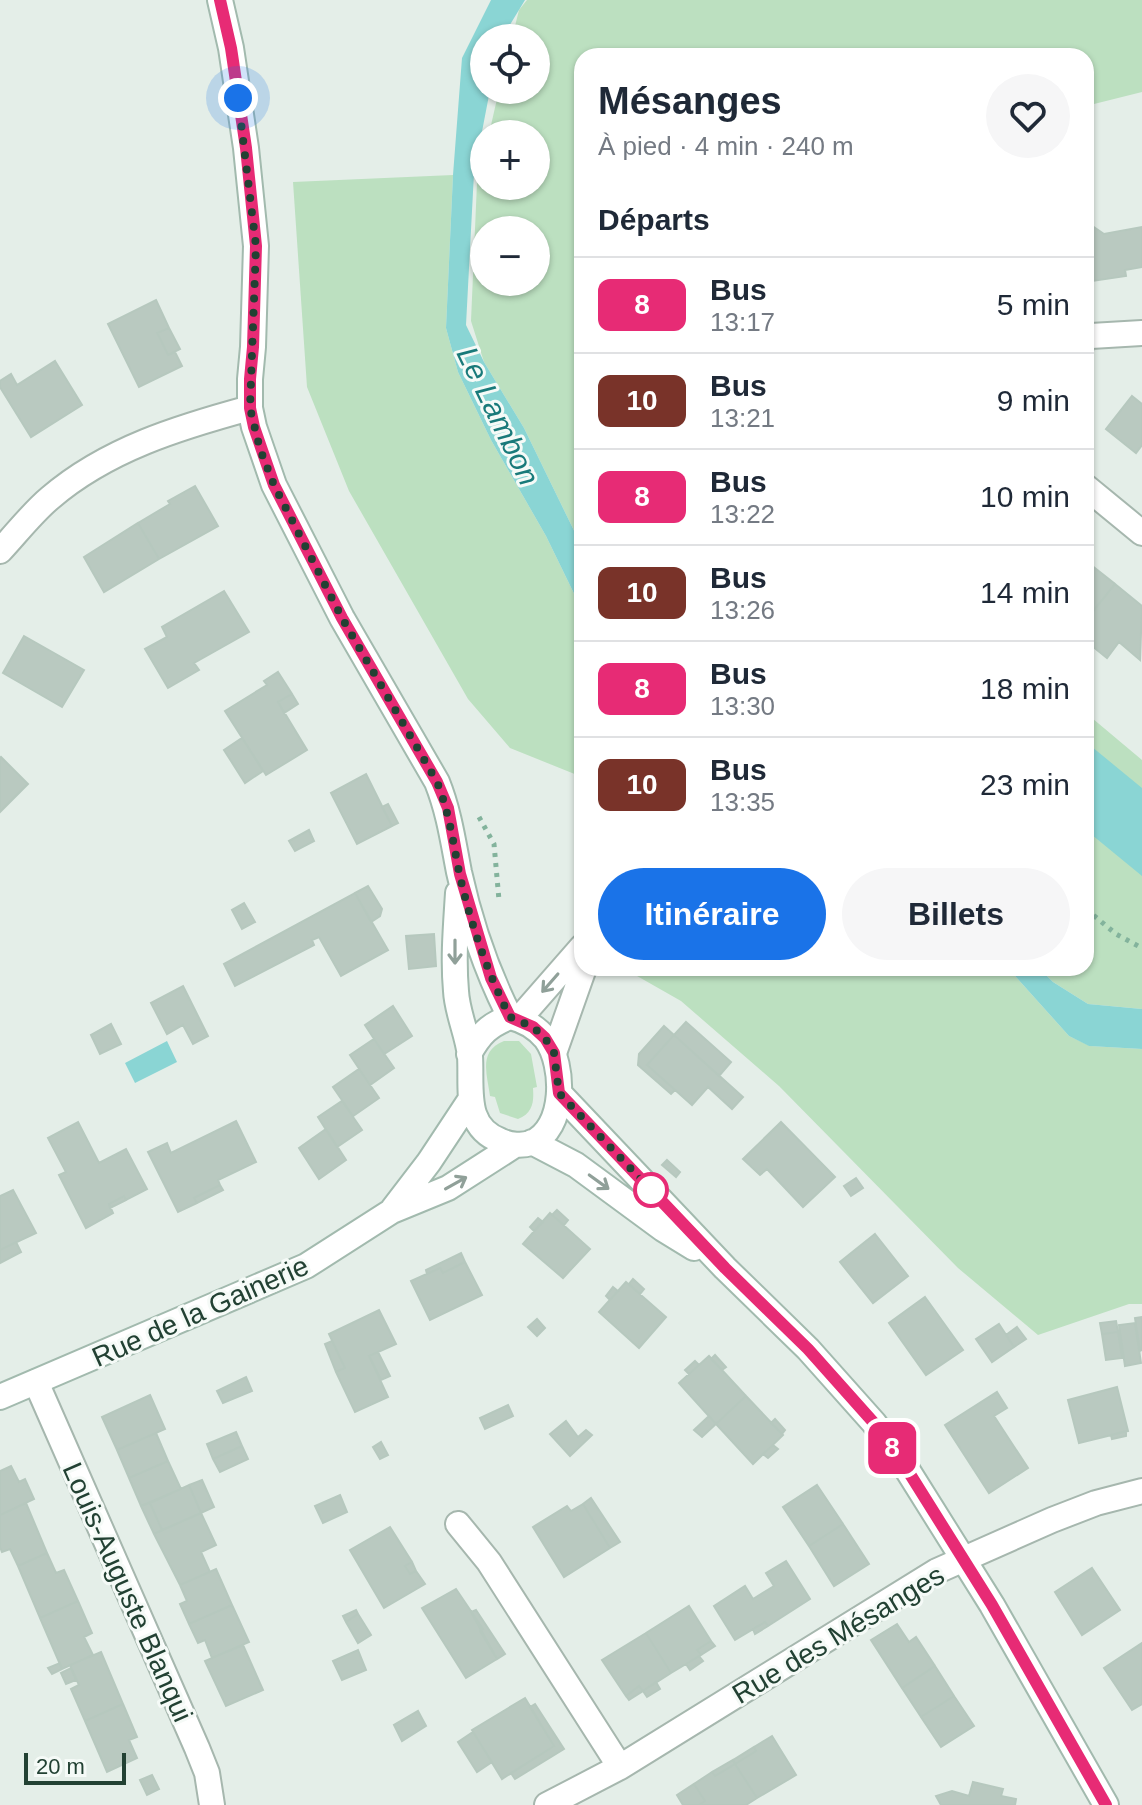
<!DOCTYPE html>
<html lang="fr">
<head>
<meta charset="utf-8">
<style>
  :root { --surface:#fff; --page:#f6f6f7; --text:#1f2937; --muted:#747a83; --line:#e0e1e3; --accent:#1a73e8 }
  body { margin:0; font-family:Arial,sans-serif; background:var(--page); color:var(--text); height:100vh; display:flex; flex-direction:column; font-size:30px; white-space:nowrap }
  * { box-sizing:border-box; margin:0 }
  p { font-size:26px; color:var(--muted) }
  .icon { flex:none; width:44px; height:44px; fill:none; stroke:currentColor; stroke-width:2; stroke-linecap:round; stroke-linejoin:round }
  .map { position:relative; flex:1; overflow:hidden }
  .drawer { position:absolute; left:574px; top:48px; width:520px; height:928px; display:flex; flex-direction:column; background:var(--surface); border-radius:24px; box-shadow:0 2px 6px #0004 }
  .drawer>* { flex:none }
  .badge { padding:0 16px; border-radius:12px; font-size:28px; line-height:52px }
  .controls { position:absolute; left:470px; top:24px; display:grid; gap:16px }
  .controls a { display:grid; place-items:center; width:80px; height:80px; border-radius:50%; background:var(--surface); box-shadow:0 2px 6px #0004; font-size:40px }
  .scale { position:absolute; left:24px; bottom:20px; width:102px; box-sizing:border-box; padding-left:8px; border:4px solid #224133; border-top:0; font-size:22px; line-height:28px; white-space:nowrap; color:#224133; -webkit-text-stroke:6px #f5faf7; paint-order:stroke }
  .you { position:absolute; width:40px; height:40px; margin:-20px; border:6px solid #fff; border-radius:50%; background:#1a73e8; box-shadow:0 0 0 12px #1a73e833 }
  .map>.badge { position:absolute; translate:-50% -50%; box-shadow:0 0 0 4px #fff }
  h2 { padding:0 24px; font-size:30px; line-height:72px }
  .round { display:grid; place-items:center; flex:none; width:84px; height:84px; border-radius:42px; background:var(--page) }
  .headline { display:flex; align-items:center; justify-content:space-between; height:136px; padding:0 24px }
  h1 { font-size:38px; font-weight:600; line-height:60px }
  .primary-button { display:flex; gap:16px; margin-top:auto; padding:16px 24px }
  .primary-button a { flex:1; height:92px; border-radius:48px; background:var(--accent); color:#fff; font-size:32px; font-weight:600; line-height:92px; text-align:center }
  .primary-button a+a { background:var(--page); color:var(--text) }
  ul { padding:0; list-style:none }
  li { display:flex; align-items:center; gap:24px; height:96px; padding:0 24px; border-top:2px solid var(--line) }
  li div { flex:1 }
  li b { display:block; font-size:30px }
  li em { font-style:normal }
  li .badge { min-width:88px; font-weight:700; text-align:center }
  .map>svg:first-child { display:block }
  .green { fill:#bce0c0; fill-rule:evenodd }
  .water { fill:#8ad5d4 }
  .building { fill:#b9c9c0; stroke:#b6c8be; stroke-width:2 }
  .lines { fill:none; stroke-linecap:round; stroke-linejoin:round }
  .street-casing { stroke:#a6b7ae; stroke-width:28 }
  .secondary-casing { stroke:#a2baae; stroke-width:28 }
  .path { stroke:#83b39c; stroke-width:5; stroke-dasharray:4 6; stroke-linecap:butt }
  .street { stroke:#fff; stroke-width:24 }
  .secondary { stroke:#fff; stroke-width:24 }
  .oneway { stroke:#90a099 }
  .line-casing { stroke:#fff; stroke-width:18 }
  .line { stroke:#e72b75; stroke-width:12 }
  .walk { stroke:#224133; stroke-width:8; stroke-dasharray:0 14.4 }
  .stop-dot { fill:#fff; stroke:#e72b75; stroke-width:4 }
  .labels { text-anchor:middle; stroke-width:6; stroke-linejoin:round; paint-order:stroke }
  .street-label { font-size:28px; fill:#224133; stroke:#f5faf7 }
  .water-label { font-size:30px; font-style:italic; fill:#197a7a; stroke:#f5faf7 }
</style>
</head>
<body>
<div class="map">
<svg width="1142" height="1805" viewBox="0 0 1142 1805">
  <rect width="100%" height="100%" fill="#e4eee8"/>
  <path class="green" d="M 527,0 L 1142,0 L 1142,92 L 1086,106 L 1086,56 L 582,56 L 582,547 L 524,428 L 484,362 L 471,321 L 477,183 L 484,154 L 484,186 L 536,186 L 536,134 L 489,134 L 499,90 L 536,90 L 536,38 L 512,38 L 519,10 ZM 484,230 L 536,230 L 536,282 L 484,282 Z
    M 453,175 L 446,328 L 458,372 L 491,440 L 546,536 L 582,610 L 582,777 L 510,748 L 468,699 L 349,491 L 307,387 L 293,182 Z
    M 1086,713 L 1142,760 L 1142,1009 L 1088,1004 L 1053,982 L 1039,968 L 1086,968 Z
    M 623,968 L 1008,968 L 1069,1036 L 1090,1046 L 1142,1049 L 1142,1304 L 1129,1304 L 1038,1335 L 958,1268 L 779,1086 L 681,1001 Z
    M 504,1041 L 519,1041 L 531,1054 L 537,1087 L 533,1088 C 534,1102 533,1113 518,1119 L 500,1113 L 495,1097 L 490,1096 C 487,1074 478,1051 504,1041 Z"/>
  <path class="water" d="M 491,0 L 525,0 L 502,38 L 484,38 L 484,90 L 490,90 L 474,173 L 466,325 L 484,362 L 524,428 L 582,547 L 582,610 L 546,536 L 491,440 L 458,372 L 446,328 L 453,175 L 462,58 Z
    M 1086,742 L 1142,788 L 1142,876 L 1086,830 Z
    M 1008,968 L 1039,968 L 1053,982 L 1088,1004 L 1142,1009 L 1142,1049 L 1089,1046 L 1069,1036 Z
    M 167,1041 L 177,1062 L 135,1083 L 125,1063 Z"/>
  <path class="building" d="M 1088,223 L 1104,234 L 1142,227 L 1142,267 L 1125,270 L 1126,276 L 1092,281 L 1086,277 Z
    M 156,300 L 169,328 L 157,333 L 168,355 L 175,352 L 182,366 L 139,387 L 108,324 Z
    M 169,328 L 180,349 L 168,355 L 157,333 Z
    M 55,361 L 82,405 L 31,437 L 0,387 L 0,381 L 11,374 L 17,385 Z
    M 1132,396 L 1142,404 L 1142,445 L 1136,453 L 1106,429 Z
    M 195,486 L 218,526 L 159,559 L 138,523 L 170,504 L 168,501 Z
    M 138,523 L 159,559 L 104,592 L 84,557 Z
    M 1086,561 L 1115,584 L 1086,620 Z
    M 1115,584 L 1142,606 L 1140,660 L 1119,642 L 1107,658 L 1086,641 L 1086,620 Z
    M 224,591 L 249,632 L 194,663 L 199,670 L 168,688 L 145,649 L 167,637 L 162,627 Z
    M 24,636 L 84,670 L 62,707 L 3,673 Z
    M 278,672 L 292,694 L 278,702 L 307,750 L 266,775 L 225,711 L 267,685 L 264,681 Z
    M 292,694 L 298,704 L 284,713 L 278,702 Z
    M 242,738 L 263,771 L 245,783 L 224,750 Z
    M 1,757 L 28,784 L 0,812 L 0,758 Z
    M 366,774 L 392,826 L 357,844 L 331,793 Z
    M 388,804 L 398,823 L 392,826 L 382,807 Z
    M 309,830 L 314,841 L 295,851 L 289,841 Z
    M 368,886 L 382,909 L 380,916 L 371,922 L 355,893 Z
    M 355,893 L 388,950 L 341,976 L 319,937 L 312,940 L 314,945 L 235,986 L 224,964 Z
    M 244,903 L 255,922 L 242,929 L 232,910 Z
    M 434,934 L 436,966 L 409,969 L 406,936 Z
    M 183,986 L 208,1036 L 193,1044 L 183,1025 L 167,1034 L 151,1003 Z
    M 393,1006 L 412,1036 L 384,1054 L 365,1025 Z
    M 686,1022 L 731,1062 L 719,1076 L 674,1035 Z
    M 111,1024 L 121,1044 L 100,1054 L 91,1035 Z
    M 664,1026 L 674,1035 L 647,1065 L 675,1090 L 671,1094 L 638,1065 L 639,1054 Z
    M 674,1035 L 743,1097 L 732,1109 L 708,1087 L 692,1105 L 647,1065 Z
    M 374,1039 L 394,1068 L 370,1085 L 350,1055 Z
    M 359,1069 L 379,1098 L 353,1116 L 333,1087 Z
    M 342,1101 L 362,1130 L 337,1147 L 318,1117 Z
    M 236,1121 L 256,1162 L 218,1180 L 220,1185 L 194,1198 L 197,1203 L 178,1212 L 148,1152 L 167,1143 L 171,1153 Z
    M 78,1122 L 99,1163 L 126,1149 L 147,1189 L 126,1200 L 124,1196 L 109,1204 L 113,1213 L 86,1228 L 59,1175 L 66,1172 L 48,1138 Z
    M 781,1122 L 835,1177 L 803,1207 L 767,1169 L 760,1175 L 743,1159 Z
    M 326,1129 L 346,1160 L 319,1179 L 299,1148 Z
    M 667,1160 L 680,1172 L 676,1177 L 662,1165 Z
    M 856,1178 L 863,1188 L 851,1196 L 844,1186 Z
    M 220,1185 L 223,1190 L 197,1203 L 194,1198 Z
    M 13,1190 L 36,1233 L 0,1250 L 0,1196 Z
    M 124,1196 L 126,1200 L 110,1208 L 109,1204 Z
    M 557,1210 L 568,1220 L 564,1225 L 552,1215 Z
    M 550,1213 L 590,1249 L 563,1278 L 523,1244 Z
    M 538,1218 L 543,1222 L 534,1231 L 530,1227 Z
    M 875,1234 L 908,1276 L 873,1303 L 840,1262 Z
    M 16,1242 L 21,1252 L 0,1263 L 0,1250 Z
    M 461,1253 L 465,1262 L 443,1273 L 440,1268 L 427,1274 L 426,1270 Z
    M 465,1262 L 482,1295 L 430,1320 L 411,1281 L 440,1268 L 443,1273 Z
    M 633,1279 L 644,1289 L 640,1294 L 629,1284 Z
    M 626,1282 L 666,1317 L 639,1348 L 599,1312 Z
    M 613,1287 L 618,1291 L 610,1300 L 606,1296 Z
    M 925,1297 L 963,1350 L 926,1375 L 889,1323 Z
    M 379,1310 L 396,1344 L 369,1356 L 388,1397 L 355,1412 L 336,1372 L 345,1368 L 329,1334 Z
    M 1142,1317 L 1142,1350 L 1140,1351 L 1135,1318 Z
    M 537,1319 L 545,1328 L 537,1336 L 528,1327 Z
    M 1116,1321 L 1118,1332 L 1102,1334 L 1100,1323 Z
    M 1135,1323 L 1141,1363 L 1125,1366 L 1119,1325 Z
    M 999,1324 L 1014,1347 L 992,1362 L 976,1339 Z
    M 1017,1327 L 1026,1339 L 1014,1347 L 1006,1335 Z
    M 1118,1332 L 1122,1358 L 1106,1360 L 1102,1334 Z
    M 332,1341 L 345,1368 L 336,1372 L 325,1344 Z
    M 378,1352 L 390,1376 L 381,1380 L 369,1356 Z
    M 715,1355 L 726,1367 L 722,1370 L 711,1359 Z
    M 709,1356 L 746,1396 L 716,1424 L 679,1383 Z
    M 695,1361 L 699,1365 L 689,1374 L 685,1370 Z
    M 246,1377 L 252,1391 L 223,1403 L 217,1391 Z
    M 1117,1387 L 1128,1431 L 1079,1443 L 1068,1400 Z
    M 997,1392 L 1007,1408 L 994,1416 L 1028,1468 L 989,1493 L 945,1425 Z
    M 150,1395 L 165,1429 L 117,1450 L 102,1417 Z
    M 746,1396 L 783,1435 L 753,1464 L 716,1424 Z
    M 508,1405 L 513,1416 L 485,1429 L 480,1418 Z
    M 709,1416 L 716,1424 L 702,1437 L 694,1430 Z
    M 775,1419 L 785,1430 L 782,1434 L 771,1423 Z
    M 566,1421 L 578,1437 L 586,1430 L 592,1435 L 570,1456 L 550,1434 Z
    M 1126,1431 L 1126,1436 L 1112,1439 L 1111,1435 Z
    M 236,1432 L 242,1446 L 213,1459 L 207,1444 Z
    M 156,1433 L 168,1461 L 129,1478 L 117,1450 Z
    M 381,1442 L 388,1455 L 380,1459 L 373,1447 Z
    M 773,1445 L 778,1449 L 768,1458 L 763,1454 Z
    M 242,1446 L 248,1459 L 220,1472 L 213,1459 Z
    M 168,1461 L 181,1489 L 141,1506 L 129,1478 Z
    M 11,1466 L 19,1482 L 25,1479 L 34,1499 L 0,1515 L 0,1471 Z
    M 202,1480 L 214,1507 L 201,1513 L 189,1485 Z
    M 189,1485 L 201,1513 L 162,1530 L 150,1503 Z
    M 817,1485 L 843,1524 L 809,1546 L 783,1507 Z
    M 340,1495 L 347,1512 L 323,1523 L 315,1506 Z
    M 591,1498 L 620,1542 L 610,1548 L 583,1504 Z
    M 26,1503 L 47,1553 L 18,1566 L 10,1549 L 2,1552 L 0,1547 L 0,1515 Z
    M 150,1503 L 162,1530 L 154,1534 L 141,1506 Z
    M 583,1504 L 610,1548 L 564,1577 L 533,1527 L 567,1506 L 571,1511 Z
    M 201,1513 L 216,1545 L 201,1552 L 210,1572 L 180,1585 L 154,1534 Z
    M 843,1524 L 869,1564 L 834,1586 L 809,1546 Z
    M 390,1527 L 412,1562 L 405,1566 L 410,1574 L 416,1571 L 425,1584 L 384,1608 L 350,1550 Z
    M 47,1553 L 56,1573 L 64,1570 L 78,1601 L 40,1618 L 18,1566 Z
    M 786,1561 L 810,1599 L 768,1626 L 765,1622 L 735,1640 L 714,1606 L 745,1586 L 753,1599 L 774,1586 L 766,1573 Z
    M 412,1562 L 416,1571 L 410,1574 L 405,1566 Z
    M 1092,1568 L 1120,1610 L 1082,1635 L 1055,1592 Z
    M 216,1569 L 232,1605 L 189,1624 L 180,1604 L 187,1601 L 180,1585 Z
    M 456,1589 L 483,1629 L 480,1631 L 497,1659 L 466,1678 L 422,1608 Z
    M 78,1601 L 92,1633 L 84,1637 L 93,1655 L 62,1669 L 40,1618 Z
    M 232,1605 L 249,1642 L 212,1658 L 205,1640 L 198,1643 L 189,1624 Z
    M 689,1606 L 711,1641 L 697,1650 L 701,1655 L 671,1673 L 646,1633 Z
    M 356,1610 L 358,1614 L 346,1622 L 343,1616 Z
    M 476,1610 L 505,1654 L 497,1659 L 471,1612 Z
    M 358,1614 L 371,1635 L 358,1643 L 346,1622 Z
    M 765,1622 L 768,1626 L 755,1634 L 753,1629 Z
    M 897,1624 L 909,1642 L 916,1637 L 935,1666 L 902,1688 L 871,1640 Z
    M 646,1633 L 671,1673 L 643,1691 L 639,1686 L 626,1696 L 602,1660 Z
    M 711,1641 L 715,1646 L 701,1655 L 697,1650 Z
    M 1142,1643 L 1142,1704 L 1132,1710 L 1104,1668 Z
    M 243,1645 L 263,1690 L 226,1706 L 205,1661 Z
    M 358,1650 L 366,1670 L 342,1680 L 333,1661 Z
    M 101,1652 L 123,1704 L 85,1721 L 71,1689 L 79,1685 L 70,1665 Z
    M 699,1656 L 703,1661 L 690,1670 L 686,1664 Z
    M 60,1663 L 62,1669 L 52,1674 L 48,1668 Z
    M 935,1666 L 954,1696 L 921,1717 L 902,1688 Z
    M 71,1668 L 76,1680 L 66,1684 L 61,1673 Z
    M 656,1682 L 660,1689 L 647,1697 L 643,1691 Z
    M 639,1686 L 643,1691 L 629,1700 L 626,1696 Z
    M 954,1696 L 974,1726 L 941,1747 L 921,1717 Z
    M 525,1698 L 554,1746 L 502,1779 L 472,1730 Z
    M 123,1704 L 137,1737 L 129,1740 L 137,1758 L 107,1772 L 85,1721 Z
    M 535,1704 L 564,1749 L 515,1779 L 511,1773 L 554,1746 L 530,1707 Z
    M 418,1711 L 426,1726 L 402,1741 L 394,1725 Z
    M 473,1732 L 492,1762 L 477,1772 L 458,1742 Z
    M 772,1736 L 796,1775 L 757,1798 L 735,1764 L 756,1751 L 754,1747 Z
    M 754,1747 L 756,1751 L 735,1764 L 733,1760 Z
    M 733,1760 L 735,1764 L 715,1776 L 712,1772 Z
    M 735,1764 L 757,1798 L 746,1805 L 699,1805 L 705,1801 L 694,1784 L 712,1772 L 715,1776 Z
    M 152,1775 L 159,1789 L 147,1795 L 140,1780 Z
    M 973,1782 L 1003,1789 L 1001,1796 L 1016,1799 L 1015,1805 L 941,1805 L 936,1796 L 952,1791 L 969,1796 Z
    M 694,1784 L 705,1801 L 699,1805 L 683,1805 L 677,1795 Z"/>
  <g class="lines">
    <defs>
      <path id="street" d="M 1086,339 L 1091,336 L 1142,333
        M 1086,487 L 1142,533
        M 0,551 C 16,534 32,513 50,498 C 107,449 180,427 250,408
        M 519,1019 L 582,947
        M 554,1053 L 584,968
        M 36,1382 L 197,1748 L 207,1773 L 212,1805
        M 458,1524 L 489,1562 L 620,1767
        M 547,1805 L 620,1767 L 937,1571 L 1052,1520 L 1096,1503 L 1142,1491"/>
      <path id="secondary" d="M 220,0 L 231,48 L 246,148 L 256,246 L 253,347 L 250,379 L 250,408 L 254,427 L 274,485 L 342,618 L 437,782 C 449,812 453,841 459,872 C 470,922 487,972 510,1017
        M 458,893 C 456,925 453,958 456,991 C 457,1013 468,1035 470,1056 C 472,1089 463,1127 501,1141 C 510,1145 522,1146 531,1143 C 566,1129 565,1065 546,1039 C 537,1028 524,1020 510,1017 C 489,1025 480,1034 469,1054
        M 559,1093 L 725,1268 L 808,1349 L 874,1423 L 903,1463 L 992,1605 L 1106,1805
        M 532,1142 L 576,1165 L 663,1229 L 694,1248
        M 393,1209 L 429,1162 L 470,1100
        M 0,1397 L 306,1266 L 392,1211 L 448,1188 L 515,1145"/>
    </defs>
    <use href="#street" class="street-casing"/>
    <use href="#secondary" class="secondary-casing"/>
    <path class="path" d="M 479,817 L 494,844 L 499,900
      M 1086,909 L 1116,934 L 1142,948"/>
    <use href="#street" class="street"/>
    <use href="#secondary" class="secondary"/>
  </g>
  <defs><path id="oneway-shaft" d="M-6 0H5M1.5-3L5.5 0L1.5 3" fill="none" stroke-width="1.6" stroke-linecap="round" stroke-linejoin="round" transform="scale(2)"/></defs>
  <g class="oneway">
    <use href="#oneway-shaft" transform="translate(455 952) rotate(90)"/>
    <use href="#oneway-shaft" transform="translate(550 983) rotate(131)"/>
    <use href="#oneway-shaft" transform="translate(599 1182) rotate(36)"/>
    <use href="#oneway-shaft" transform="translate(456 1183) rotate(-29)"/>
  </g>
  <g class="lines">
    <defs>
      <path id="line" d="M 220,0 L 231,48 L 246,148 L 256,246 L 253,347 L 250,379 L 250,408 L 254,427 L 274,485 L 342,618 L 437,782 L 448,808 L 460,874 L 491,978 L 510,1017 L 533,1027 L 545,1038 L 554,1053 L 559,1093 L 725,1268 L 808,1349 L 874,1423 L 903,1463 L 992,1605 L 1106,1805"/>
    </defs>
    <use href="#line" class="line-casing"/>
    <use href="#line" class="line"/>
    <path class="walk" d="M 238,98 L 256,246 L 250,408 L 260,449 L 274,485 L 342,618 L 437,782 C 449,812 453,841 459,872 C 470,922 487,972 510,1017 L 533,1027 L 545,1038 L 554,1053 L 559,1093 L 651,1190"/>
  </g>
  <circle class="stop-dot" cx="651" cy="1190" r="16"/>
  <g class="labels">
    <g class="street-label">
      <text transform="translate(200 1311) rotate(-24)" y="10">Rue de la Gainerie</text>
      <text transform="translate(128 1592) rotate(66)" y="10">Louis-Auguste Blanqui</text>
      <text transform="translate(838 1634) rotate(-31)" y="10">Rue des Mésanges</text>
    </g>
    <g class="water-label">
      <text transform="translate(498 416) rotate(64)" y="10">Le Lambon</text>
    </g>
  </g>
</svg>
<div class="controls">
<a><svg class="icon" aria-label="locate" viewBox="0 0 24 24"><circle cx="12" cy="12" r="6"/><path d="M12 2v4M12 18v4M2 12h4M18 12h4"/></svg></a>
<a>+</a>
<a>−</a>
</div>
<div class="scale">20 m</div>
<div class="you" style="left:238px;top:98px"></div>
<b class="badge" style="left:892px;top:1448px;background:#e72b75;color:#fff">8</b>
<section class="drawer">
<div class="headline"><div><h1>Mésanges</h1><p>À pied · 4 min · 240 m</p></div><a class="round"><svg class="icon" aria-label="heart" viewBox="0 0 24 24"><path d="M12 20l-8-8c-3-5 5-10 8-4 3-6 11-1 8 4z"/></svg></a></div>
<h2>Départs</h2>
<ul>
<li><span class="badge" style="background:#e72b75;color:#fff">8</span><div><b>Bus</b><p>13:17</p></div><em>5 min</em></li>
<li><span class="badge" style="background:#793329;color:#fff">10</span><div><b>Bus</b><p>13:21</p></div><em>9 min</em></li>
<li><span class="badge" style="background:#e72b75;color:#fff">8</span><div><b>Bus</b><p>13:22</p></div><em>10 min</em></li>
<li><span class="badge" style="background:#793329;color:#fff">10</span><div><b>Bus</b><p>13:26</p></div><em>14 min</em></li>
<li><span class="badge" style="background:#e72b75;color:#fff">8</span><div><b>Bus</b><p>13:30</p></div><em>18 min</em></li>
<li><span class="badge" style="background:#793329;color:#fff">10</span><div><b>Bus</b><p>13:35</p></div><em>23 min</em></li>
</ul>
<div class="primary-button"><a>Itinéraire</a><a>Billets</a></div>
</section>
</div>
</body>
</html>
